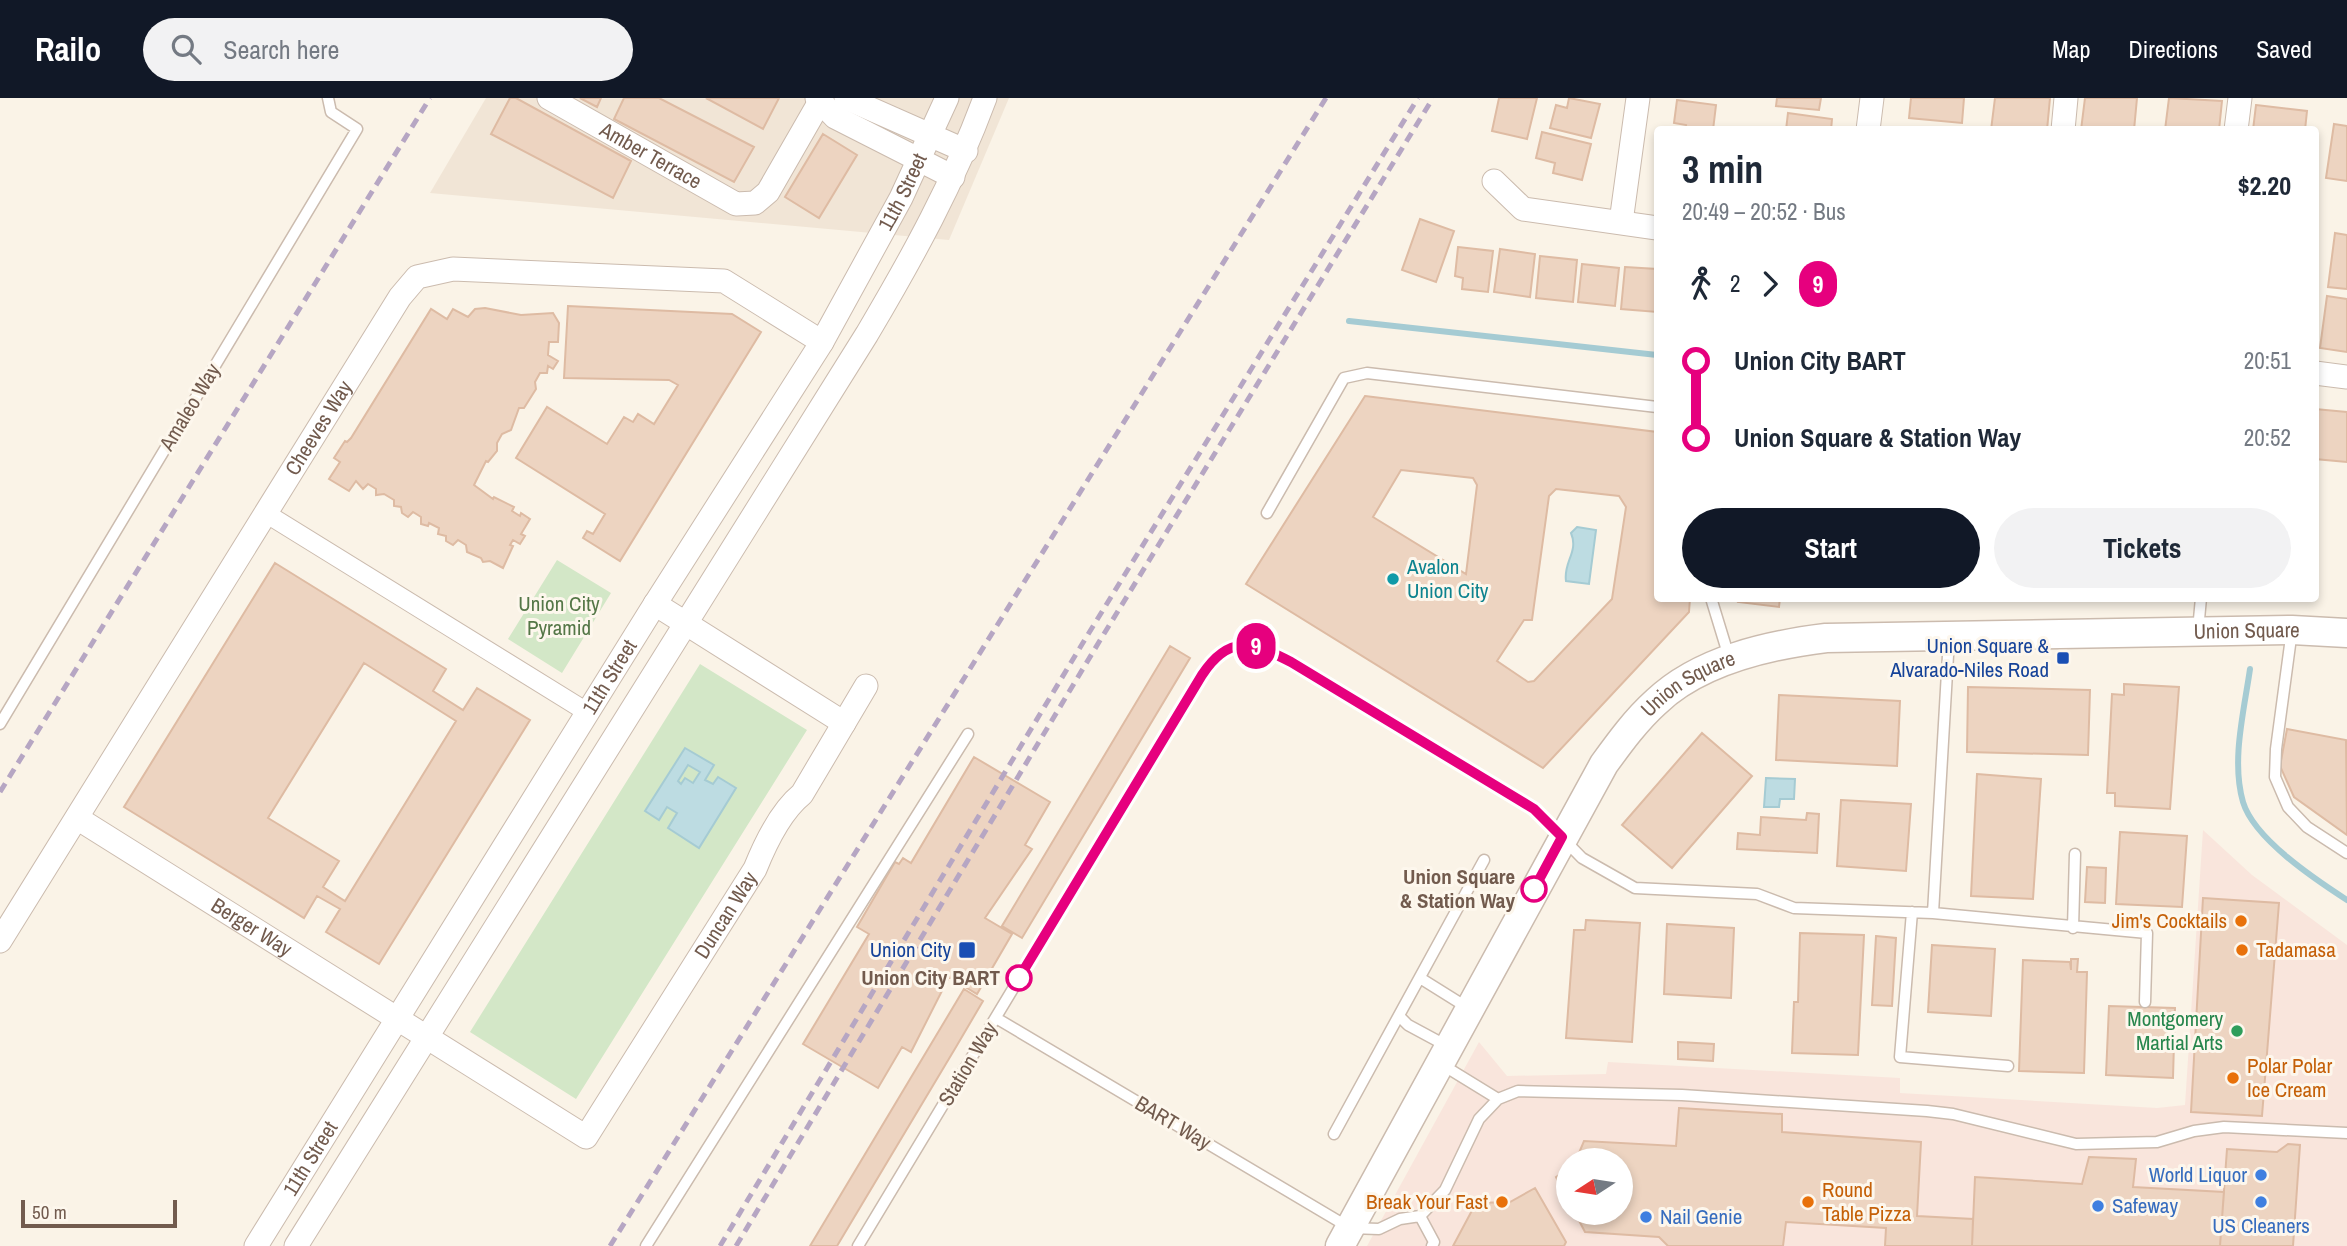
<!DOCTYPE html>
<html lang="en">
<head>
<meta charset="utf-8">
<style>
  :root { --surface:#fff; --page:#f2f2f3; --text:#1f2937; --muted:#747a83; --accent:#111827 }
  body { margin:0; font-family:"Archivo Narrow",sans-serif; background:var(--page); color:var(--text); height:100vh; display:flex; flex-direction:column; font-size:26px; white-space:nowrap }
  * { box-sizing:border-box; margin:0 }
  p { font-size:23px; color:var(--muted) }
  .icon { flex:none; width:38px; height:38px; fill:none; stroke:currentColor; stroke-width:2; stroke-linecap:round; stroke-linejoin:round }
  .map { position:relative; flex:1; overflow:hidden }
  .sheet { position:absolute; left:1654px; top:28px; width:665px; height:476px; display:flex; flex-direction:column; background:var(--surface); border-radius:7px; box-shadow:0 4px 10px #0003 }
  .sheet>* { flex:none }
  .badge { padding:0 14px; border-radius:23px; font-size:24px; line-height:46px }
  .needle { width:46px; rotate:258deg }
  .tools { position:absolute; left:1556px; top:1050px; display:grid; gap:14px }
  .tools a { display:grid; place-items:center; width:77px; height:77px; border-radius:50%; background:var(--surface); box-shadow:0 4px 10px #0003; font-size:35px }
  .scale { position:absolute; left:21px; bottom:18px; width:156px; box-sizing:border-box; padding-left:7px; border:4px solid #725b4e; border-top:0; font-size:19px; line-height:24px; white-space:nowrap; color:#725b4e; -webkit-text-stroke:5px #fdf7ed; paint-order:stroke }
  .map>.badge { position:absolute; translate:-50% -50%; box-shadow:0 0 0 4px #fff }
  .legs { display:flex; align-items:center; gap:10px; height:77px; padding:0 28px; font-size:23px }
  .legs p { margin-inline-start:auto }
  .headline { display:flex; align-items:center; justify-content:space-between; height:119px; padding:0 28px }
  h1 { font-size:38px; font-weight:700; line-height:52px }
  .primary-button { display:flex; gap:14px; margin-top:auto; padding:14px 28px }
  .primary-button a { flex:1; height:80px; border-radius:42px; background:var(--accent); color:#fff; font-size:28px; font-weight:700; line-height:80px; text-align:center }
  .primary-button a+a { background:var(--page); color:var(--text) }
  ul { padding:0 28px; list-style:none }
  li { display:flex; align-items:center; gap:24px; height:77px; font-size:26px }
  li i { display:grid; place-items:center; width:10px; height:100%; margin:0 9px; background:currentColor }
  li i::after { content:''; width:18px; height:18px; margin:-9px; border:5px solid; border-radius:50%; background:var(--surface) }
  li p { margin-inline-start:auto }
  li:first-child i { background:linear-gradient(#0000 50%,currentColor 0) }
  li:last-child i { background:linear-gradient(currentColor 50%,#0000 0) }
  header { display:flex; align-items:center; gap:42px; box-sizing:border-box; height:98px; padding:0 35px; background:var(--accent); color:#fff }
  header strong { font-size:33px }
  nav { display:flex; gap:38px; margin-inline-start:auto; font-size:24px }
  .search { width:490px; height:63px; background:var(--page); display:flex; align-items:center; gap:18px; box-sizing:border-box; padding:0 24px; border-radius:38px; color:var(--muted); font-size:26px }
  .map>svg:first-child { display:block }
  .residential { fill:#f1e5d6 }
  .commercial { fill:#f9e5dc; fill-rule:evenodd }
  .green { fill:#d3e7c7 }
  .water { fill:#bddce2; stroke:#a5cbd3; stroke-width:2; fill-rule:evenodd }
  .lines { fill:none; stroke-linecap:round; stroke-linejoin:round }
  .stream { stroke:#a5cbd3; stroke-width:6 }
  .building { fill:#edd4c1; stroke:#debba3; stroke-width:2; fill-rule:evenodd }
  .service-casing { stroke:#cbbbae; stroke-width:13 }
  .pedestrian-casing { stroke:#cbbbae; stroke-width:20 }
  .minor-casing { stroke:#cbbbae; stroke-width:25 }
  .tertiary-casing { stroke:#cbbbae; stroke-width:31 }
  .service { stroke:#fff; stroke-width:10 }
  .pedestrian { stroke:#fff; stroke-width:18 }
  .minor { stroke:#fff; stroke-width:23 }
  .tertiary { stroke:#fff; stroke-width:28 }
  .rail { stroke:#b6a6c3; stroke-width:5; stroke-dasharray:10 7; stroke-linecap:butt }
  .line-1-casing { stroke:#fff; stroke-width:16 }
  .line-1 { stroke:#e6007e; stroke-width:10 }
  .culture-dot { fill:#0f9aa8; stroke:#fdf7ed; stroke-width:2.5 }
  .transit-dot { fill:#1a4fb4; stroke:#fdf7ed; stroke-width:2.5 }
  .stop-1-dot { fill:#fff; stroke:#e6007e; stroke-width:3.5 }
  .food-dot { fill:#e8710a; stroke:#fdf7ed; stroke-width:2.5 }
  .leisure-dot { fill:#2e9e5b; stroke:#fdf7ed; stroke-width:2.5 }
  .shop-dot { fill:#3f7fe0; stroke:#fdf7ed; stroke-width:2.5 }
  .labels { text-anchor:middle; stroke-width:6; stroke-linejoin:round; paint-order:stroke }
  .street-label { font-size:21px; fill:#725b4e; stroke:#fdf7ed }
  .culture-label { font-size:21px; fill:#0d838f; stroke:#fdf7ed; text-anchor:start }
  .park-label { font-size:21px; fill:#547747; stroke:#fdf7ed }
  .transit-label { font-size:21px; fill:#164399; stroke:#fdf7ed; text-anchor:end }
  .stop-label { font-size:21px; font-weight:bold; fill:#725b4e; stroke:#fdf7ed; text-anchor:end }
  .food-label { font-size:21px; fill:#c56008; stroke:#fdf7ed; text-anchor:start }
  .leisure-label { font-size:21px; fill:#27864d; stroke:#fdf7ed; text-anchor:end }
  .shop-label { font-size:21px; fill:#366cbe; stroke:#fdf7ed; text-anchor:start }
</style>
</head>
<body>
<header>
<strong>Railo</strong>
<div class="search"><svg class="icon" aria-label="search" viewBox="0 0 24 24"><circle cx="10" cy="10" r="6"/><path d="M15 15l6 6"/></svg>Search here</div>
<nav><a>Map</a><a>Directions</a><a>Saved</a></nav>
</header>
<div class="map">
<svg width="2347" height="1148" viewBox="0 0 2347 1148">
  <rect width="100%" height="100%" fill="#faf3e7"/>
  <path class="residential" d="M 486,0 L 1009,0 L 949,142 L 430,95 Z"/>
  <path class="commercial" d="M 2203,732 L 2252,777 L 2347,847 L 2347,1148 L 1367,1148 L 1479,944 L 1507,978 L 1606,976 L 1608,964 L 1900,980 L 1900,995 L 2157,1010 L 2185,1007 ZM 1568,1062 L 1620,1062 L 1620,1115 L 1568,1115 Z"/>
  <path class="green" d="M 557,462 L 611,495 L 562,575 L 508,541 Z
    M 700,566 L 807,632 L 576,1001 L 470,934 Z"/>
  <path class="water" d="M 1577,429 L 1596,432 L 1589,486 L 1566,483 C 1563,464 1579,454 1571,435 Z
    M 685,650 L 714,667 L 705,682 L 713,686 L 718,679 L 736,690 L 699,750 L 668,730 L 677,715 L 667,709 L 659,722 L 645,713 ZM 688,667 L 700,674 L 693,685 L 685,680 L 681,686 L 678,683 Z
    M 1766,680 L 1795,681 L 1794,701 L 1780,701 L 1779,709 L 1764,709 Z"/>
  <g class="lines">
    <path class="stream" d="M 1349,223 L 1657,257
      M 2250,571 C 2244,613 2231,663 2243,704 C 2254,741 2316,782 2347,802"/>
  </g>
  <path class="building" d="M 510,0 L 516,0 L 631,63 L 613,100 L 491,36 Z
    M 580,0 L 601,0 L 597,9 Z
    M 624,0 L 659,0 L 754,49 L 734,84 L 614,21 Z
    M 706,0 L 779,0 L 763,31 Z
    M 1499,0 L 1537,0 L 1527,41 L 1492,33 Z
    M 1569,0 L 1600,6 L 1591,40 L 1550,30 L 1556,7 L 1567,10 Z
    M 1777,0 L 1821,0 L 1819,12 L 1776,8 Z
    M 1911,0 L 1964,0 L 1962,25 L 1909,20 Z
    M 1995,0 L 2050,0 L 2047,32 L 1991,32 Z
    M 2085,0 L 2137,0 L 2134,32 L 2081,32 Z
    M 2169,0 L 2222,3 L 2219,32 L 2165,32 Z
    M 1677,2 L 1716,7 L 1713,32 L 1685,32 L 1686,27 L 1674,25 Z
    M 2256,7 L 2307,13 L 2305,32 L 2253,32 Z
    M 1788,15 L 1832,21 L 1831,32 L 1786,32 Z
    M 2334,26 L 2347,28 L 2347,83 L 2326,80 Z
    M 1542,34 L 1591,46 L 1582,82 L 1553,75 L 1555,65 L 1536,60 Z
    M 823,36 L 857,57 L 819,120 L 785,99 Z
    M 1420,121 L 1454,133 L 1436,184 L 1402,172 Z
    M 2335,135 L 2347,137 L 2347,191 L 2328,189 Z
    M 1458,149 L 1493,153 L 1488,194 L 1462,191 L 1463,180 L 1455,178 Z
    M 1500,151 L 1535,156 L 1530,199 L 1494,194 Z
    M 1540,158 L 1577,162 L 1573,204 L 1536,200 Z
    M 1582,166 L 1619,170 L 1615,208 L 1578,204 Z
    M 1625,169 L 1657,171 L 1657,214 L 1621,211 Z
    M 2327,198 L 2347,201 L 2347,254 L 2320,250 Z
    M 568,208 L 732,216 L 761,234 L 620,463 L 583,440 L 587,433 L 593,436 L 605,416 L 516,360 L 547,309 L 607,346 L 624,319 L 633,324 L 638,316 L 654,326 L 678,287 L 669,282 L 564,280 Z
    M 485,210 L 521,217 L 553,215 L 559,225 L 558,244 L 549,244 L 548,257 L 558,263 L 553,271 L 548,268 L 547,275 L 540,275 L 535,284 L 536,291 L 524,310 L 519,310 L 511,332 L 502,336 L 497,345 L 497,353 L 488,364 L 486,363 L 474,387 L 493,401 L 494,399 L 514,409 L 512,413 L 520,418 L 521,415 L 530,421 L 521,436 L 525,438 L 520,446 L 513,442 L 510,447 L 513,448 L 503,470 L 490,463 L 483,464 L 481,460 L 467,454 L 466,447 L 458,442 L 453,447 L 446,443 L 446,438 L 438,436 L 439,430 L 429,425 L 428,428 L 421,426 L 421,419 L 413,414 L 408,419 L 402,415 L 401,409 L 394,408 L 394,402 L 384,396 L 376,397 L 376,391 L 368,386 L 363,391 L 356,383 L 349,393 L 329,381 L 340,364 L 334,360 L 345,343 L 347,344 L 351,340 L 431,211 L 447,221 L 453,211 L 468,219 L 475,211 Z
    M 1365,298 L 1657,334 L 1657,500 L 1690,500 L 1689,514 L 1543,670 L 1246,486 ZM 1401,372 L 1473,380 L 1477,387 L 1466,476 L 1373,419 ZM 1556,391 L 1619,398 L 1626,409 L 1612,501 L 1534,583 L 1528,584 L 1497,563 L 1524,522 L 1532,522 L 1549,398 Z
    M 2315,311 L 2347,314 L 2347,364 L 2315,361 Z
    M 275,465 L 446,571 L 433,593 L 463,612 L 477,590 L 530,622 L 379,866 L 326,834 L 340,811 L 317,798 L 304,820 L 124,709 ZM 364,565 L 456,623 L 345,803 L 323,789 L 339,763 L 268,720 Z
    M 1739,500 L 1780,500 L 1779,509 L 1738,504 Z
    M 1170,548 L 1190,560 L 1022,840 L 1002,828 Z
    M 2124,586 L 2179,589 L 2170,711 L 2115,708 L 2115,695 L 2107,695 L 2112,596 L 2124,597 Z
    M 1968,589 L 2090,592 L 2088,657 L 1967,654 Z
    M 1779,597 L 1900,603 L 1897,668 L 1776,662 Z
    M 2287,631 L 2346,642 L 2347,737 L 2294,699 L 2280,668 Z
    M 1702,635 L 1752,678 L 1672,770 L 1622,727 Z
    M 974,659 L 1050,704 L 1025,747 L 1032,751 L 985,820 L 1012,836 L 977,896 L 949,879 L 911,954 L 902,949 L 878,990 L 803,946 L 869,836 L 857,829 L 895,764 L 899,766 L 903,760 L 911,765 Z
    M 1977,676 L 2041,681 L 2033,801 L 1971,798 Z
    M 1841,702 L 1911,706 L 1906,773 L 1837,768 Z
    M 1807,715 L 1819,716 L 1817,755 L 1737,751 L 1738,735 L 1760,737 L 1761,719 L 1806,722 Z
    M 2120,734 L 2187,738 L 2182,809 L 2116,806 Z
    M 2087,769 L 2106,770 L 2105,805 L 2085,804 Z
    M 2203,800 L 2279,805 L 2262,1018 L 2191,1014 Z
    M 1586,822 L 1640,825 L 1632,944 L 1566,940 L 1574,832 L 1585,832 Z
    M 1667,826 L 1734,830 L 1731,900 L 1664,896 Z
    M 1800,835 L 1864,837 L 1858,957 L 1792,955 L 1794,904 L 1798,904 Z
    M 1876,838 L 1896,840 L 1892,908 L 1872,907 Z
    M 1932,847 L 1995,851 L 1991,918 L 1928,914 Z
    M 2071,861 L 2078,861 L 2077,874 L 2087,874 L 2084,975 L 2019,973 L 2023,862 L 2070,864 L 2071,872 Z
    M 964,891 L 983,903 L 956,949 L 837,1148 L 810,1148 Z
    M 2109,908 L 2175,910 L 2173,980 L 2106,977 Z
    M 1678,944 L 1714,946 L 1713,963 L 1678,961 Z
    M 1679,1010 L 1782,1016 L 1782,1034 L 1921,1044 L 1917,1118 L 1973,1121 L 1972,1148 L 1885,1148 L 1886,1130 L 1786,1124 L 1783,1148 L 1668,1148 L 1659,1139 L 1585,1134 L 1575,1115 L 1620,1115 L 1620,1062 L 1576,1062 L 1584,1043 L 1676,1048 Z
    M 2288,1046 L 2300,1047 L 2293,1148 L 2220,1148 L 2227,1051 L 2277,1054 Z
    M 2089,1059 L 2136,1061 L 2133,1089 L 2224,1094 L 2220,1148 L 1972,1148 L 1975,1079 L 2082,1086 Z
    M 1568,1071 L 1568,1103 L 1556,1079 Z
    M 1535,1090 L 1566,1144 L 1564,1148 L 1453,1148 L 1476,1105 L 1510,1104 Z"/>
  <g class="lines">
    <defs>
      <path id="service" d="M 1267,415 L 1344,280 L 1367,275 L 1657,309
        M 1711,500 L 1729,559
        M 2198,532 L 2201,500
        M 2292,532 L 2276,651 L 2275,679 L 2288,709 L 2307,729 L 2347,755
        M 0,626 L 357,31 L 331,14 L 328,0
        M 1912,814 L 1900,959 L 2008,968
        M 1933,815 L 1949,540
        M 2073,830 L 2075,756
        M 1420,880 L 1468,910
        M 1399,918 L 1408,927 L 1447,948
        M 996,920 L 1350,1130 L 1379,1131 L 1400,1121 L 1420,1118 L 1445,1092 L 1479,1021 L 1498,1001 L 1518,993 L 1682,997 L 1927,1013 L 1953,1016 L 2076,1046 L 2157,1044 L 2194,1033 L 2224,1029 L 2347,1035
        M 1441,966 L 1498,1001
        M 1334,1036 L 1484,762
        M 1420,1118 L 1434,1144 L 1432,1148
        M 646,1148 L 968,636
        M 858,1148 L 1202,577 C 1229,536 1252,544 1291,564 L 1534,711 L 1582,760 L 1635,790 L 1757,796 L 1794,810 L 1933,815 L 2147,835 L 2145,904"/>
      <path id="pedestrian" d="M 267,416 L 587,614"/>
      <g id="minor">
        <path id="s1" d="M 549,0 L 736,106 L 755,105 L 768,94 L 822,0"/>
        <path d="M 817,0 L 835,19 L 953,79"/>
        <path d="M 846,0 L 966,53"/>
        <path d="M 1868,32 L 1872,0"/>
        <path d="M 2063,32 L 2066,0"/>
        <path d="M 2236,32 L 2240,0"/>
        <path d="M 1494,83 L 1523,111 L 1657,130"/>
        <path d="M 1621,124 L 1638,0"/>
        <path d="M 2315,275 L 2347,279"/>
        <path d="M 655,506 L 844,625"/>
        <path id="s2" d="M 77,720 L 586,1039 L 755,771 C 765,746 781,713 802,696 L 866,588"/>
        <path id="s3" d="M 0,843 L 400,199 L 417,179 L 453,171 L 724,183 L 822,244"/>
        <path id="s4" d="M 256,1148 L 650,514 L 822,244 L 901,100 L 947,0"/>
        <path d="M 296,1148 L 867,236 C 912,160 954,84 985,0"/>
      </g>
      <g id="tertiary">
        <path id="s5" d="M 1340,1148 L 1604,666 C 1620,644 1636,622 1656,604 C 1700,562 1769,547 1826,540 L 2292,532 L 2347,535"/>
      </g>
    </defs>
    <use href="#service" class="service-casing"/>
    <use href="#pedestrian" class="pedestrian-casing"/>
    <use href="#minor" class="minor-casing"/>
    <use href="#tertiary" class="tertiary-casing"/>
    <use href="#service" class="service"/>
    <use href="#pedestrian" class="pedestrian"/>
    <use href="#minor" class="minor"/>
    <use href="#tertiary" class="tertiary"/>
    <path class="rail" d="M 0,694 L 430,0
      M 610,1148 L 1326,0
      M 720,1148 L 1087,538 L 1418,0
      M 736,1148 L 1099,544 L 1433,0"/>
  </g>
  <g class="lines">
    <defs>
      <path id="line-1" d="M 1019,880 L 1202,577 C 1229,536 1252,544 1291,564 L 1534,711 L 1562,739 L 1534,791"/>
    </defs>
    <use href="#line-1" class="line-1-casing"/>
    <use href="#line-1" class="line-1"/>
  </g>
  <circle class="culture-dot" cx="1393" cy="481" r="7"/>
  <g class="transit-dot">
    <rect x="2056" y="553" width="14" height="14" rx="3.5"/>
    <rect x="958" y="843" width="18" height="18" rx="3.5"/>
  </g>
  <g class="stop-1-dot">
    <circle cx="1534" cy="791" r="12"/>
    <circle cx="1019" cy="880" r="12"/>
  </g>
  <g class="food-dot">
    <circle cx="2241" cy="823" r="7"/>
    <circle cx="2242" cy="852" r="7"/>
    <circle cx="2233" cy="980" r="7"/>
    <circle cx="1502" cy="1104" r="7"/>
    <circle cx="1808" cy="1104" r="7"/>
  </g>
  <circle class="leisure-dot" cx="2237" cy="933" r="7"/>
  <g class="shop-dot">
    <circle cx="2261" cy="1077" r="7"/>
    <circle cx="2261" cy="1104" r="7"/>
    <circle cx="2098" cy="1108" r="7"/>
    <circle cx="1646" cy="1119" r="7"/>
  </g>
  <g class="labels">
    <g class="street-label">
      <text dy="7" stroke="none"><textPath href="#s1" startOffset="117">Amber Terrace</textPath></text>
      <text dy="7" stroke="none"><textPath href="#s4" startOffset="1237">11th Street</textPath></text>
      <text transform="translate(190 309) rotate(-59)" y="7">Amaleo Way</text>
      <text dy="7" stroke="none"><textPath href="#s3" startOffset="604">Cheeves Way</textPath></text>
      <text dy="7" stroke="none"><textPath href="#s5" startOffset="1236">Union Square</textPath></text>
      <text dy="7" stroke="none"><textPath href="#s4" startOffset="670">11th Street</textPath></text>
      <text dy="7" stroke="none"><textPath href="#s5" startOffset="668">Union Square</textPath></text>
      <text dy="7" stroke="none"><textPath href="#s2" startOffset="863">Duncan Way</textPath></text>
      <text dy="7" stroke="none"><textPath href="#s2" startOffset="206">Berger Way</textPath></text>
      <text transform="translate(968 966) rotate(-59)" y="7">Station Way</text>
      <text transform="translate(1173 1025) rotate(31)" y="7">BART Way</text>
      <text dy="7" stroke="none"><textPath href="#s4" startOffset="103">11th Street</textPath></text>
    </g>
    <g class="culture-label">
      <text x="1407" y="476">Avalon<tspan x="1407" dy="24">Union City</tspan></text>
    </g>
    <g class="park-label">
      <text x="559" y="513">Union City<tspan x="559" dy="24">Pyramid</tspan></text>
    </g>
    <g class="transit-label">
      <text x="2049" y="555">Union Square &amp;<tspan x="2049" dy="24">Alvarado-Niles Road</tspan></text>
      <text x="951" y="859">Union City</text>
    </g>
    <g class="stop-label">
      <text x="1515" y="786">Union Square<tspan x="1515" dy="24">&amp; Station Way</tspan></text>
      <text x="1000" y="887">Union City BART</text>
    </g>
    <g class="food-label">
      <text x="2227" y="830" text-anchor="end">Jim's Cocktails</text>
      <text x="2256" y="859">Tadamasa</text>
      <text x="2247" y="975">Polar Polar<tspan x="2247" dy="24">Ice Cream</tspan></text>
      <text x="1822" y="1099">Round<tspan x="1822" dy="24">Table Pizza</tspan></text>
      <text x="1488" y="1111" text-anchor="end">Break Your Fast</text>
    </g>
    <g class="leisure-label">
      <text x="2223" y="928">Montgomery<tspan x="2223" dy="24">Martial Arts</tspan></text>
    </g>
    <g class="shop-label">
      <text x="2247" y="1084" text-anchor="end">World Liquor</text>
      <text x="2112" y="1115">Safeway</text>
      <text x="1660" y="1126">Nail Genie</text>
      <text x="2261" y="1135" text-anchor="middle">US Cleaners</text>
    </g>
  </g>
</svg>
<div class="tools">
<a><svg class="needle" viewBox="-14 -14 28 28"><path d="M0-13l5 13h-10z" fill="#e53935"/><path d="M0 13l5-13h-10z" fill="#747a83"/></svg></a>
</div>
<div class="scale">50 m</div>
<b class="badge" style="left:1256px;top:548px;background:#e6007e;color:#fff">9</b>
<section class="sheet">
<div class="headline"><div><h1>3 min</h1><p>20:49 – 20:52 · Bus</p></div><b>$2.20</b></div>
<div class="legs"><svg class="icon" aria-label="walk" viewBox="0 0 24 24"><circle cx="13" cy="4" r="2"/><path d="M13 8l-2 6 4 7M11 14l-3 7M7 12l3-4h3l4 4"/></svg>2<svg class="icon" aria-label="forward" viewBox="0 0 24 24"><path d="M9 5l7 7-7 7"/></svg><b class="badge" style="background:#e6007e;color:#fff">9</b></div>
<ul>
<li><i style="color:#e6007e"></i><b>Union City BART</b><p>20:51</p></li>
<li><i style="color:#e6007e"></i><b>Union Square &amp; Station Way</b><p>20:52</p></li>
</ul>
<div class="primary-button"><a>Start</a><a>Tickets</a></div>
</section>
</div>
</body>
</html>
